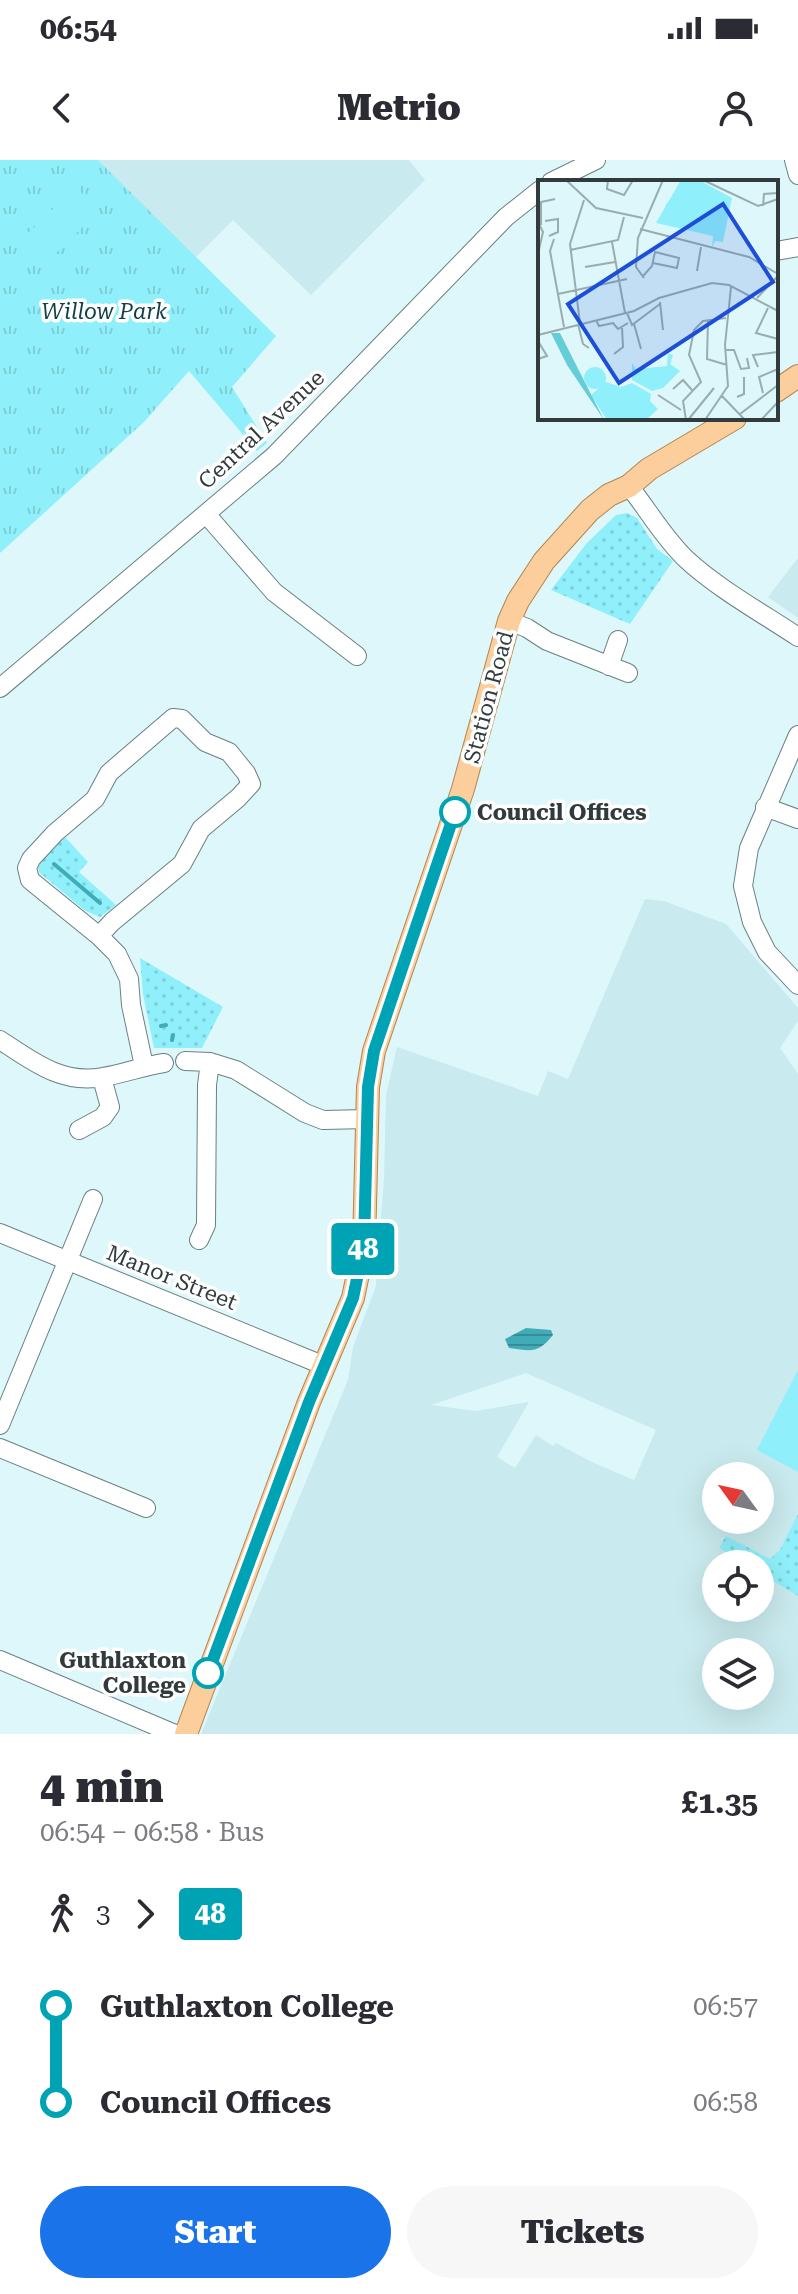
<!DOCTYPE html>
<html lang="en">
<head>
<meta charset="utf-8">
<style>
  :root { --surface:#fff; --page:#f7f7f7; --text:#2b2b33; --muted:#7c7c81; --accent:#1a73e8 }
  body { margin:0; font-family:"Roboto Serif",serif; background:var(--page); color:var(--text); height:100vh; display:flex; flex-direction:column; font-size:30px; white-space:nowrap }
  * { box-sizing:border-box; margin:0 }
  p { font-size:26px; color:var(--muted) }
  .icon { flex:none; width:44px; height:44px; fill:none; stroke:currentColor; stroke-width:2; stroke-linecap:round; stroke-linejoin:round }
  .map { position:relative; height:1574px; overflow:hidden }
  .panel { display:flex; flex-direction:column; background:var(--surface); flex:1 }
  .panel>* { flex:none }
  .badge { padding:0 16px; border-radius:6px; font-size:28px; line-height:52px }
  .needle { width:52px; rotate:303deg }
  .fabs { position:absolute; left:702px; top:1302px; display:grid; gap:16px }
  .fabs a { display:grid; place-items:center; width:72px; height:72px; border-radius:50%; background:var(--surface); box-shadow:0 8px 32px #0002; font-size:40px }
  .map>.badge { position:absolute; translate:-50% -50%; box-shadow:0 0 0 4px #fff }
  .legs { display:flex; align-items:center; gap:12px; height:88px; padding:0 40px; font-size:26px }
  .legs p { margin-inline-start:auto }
  .headline { display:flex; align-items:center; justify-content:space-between; height:136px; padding:0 40px }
  h1 { font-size:44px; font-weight:800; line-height:60px }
  .action { display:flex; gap:16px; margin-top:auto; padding:16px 40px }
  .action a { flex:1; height:92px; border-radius:48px; background:var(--accent); color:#fff; font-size:32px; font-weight:800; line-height:92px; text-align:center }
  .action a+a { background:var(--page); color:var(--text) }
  ul { padding:0 40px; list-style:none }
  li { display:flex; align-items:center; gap:28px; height:96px; font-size:30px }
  li i { display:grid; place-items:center; width:12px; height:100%; margin:0 10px; background:currentColor }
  li i::after { content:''; width:20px; height:20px; margin:-10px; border:6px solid; border-radius:50%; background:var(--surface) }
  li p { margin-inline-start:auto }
  li:first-child i { background:linear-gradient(#0000 50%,currentColor 0) }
  li:last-child i { background:linear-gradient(currentColor 50%,#0000 0) }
  .status { display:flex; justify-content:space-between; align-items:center; height:56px; padding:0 40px; background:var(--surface); direction:ltr }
  .status svg { height:22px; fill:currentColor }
  header { display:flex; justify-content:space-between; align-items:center; height:104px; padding:0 40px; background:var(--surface); font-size:36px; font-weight:800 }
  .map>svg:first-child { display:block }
  .built { fill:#c9eaee; fill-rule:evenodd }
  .grass { fill:url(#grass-dots) }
  .park { fill:url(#park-tufts) }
  .pitch { fill:#8feffa }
  .water { fill:url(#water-rules) }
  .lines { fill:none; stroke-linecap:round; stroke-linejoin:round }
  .stream { stroke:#40acb7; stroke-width:4 }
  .minor-casing { stroke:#698082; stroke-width:20 }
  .major-casing { stroke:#b38550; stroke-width:24 }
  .minor { stroke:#fff; stroke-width:18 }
  .major { stroke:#fbce9c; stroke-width:22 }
  .line-1-casing { stroke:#fff; stroke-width:18 }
  .line-1 { stroke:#00a3b4; stroke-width:12 }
  .stop-1-dot { fill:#fff; stroke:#00a3b4; stroke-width:4 }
  .labels { text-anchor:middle; stroke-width:7; stroke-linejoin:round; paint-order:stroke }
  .park-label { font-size:22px; font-style:italic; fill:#124247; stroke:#fefefe }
  .street-label { font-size:22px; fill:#313b3c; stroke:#fefefe }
  .stop-label { font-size:22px; font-weight:bold; fill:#313b3c; stroke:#fefefe; text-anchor:start }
  .inset-road { fill:none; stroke:#99acae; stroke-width:2 }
  .view { fill:#1d4ed8; fill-opacity:0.15; stroke:#1d4ed8; stroke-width:4 }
  .inset-edge { fill:none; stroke:#313b3c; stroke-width:4 }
</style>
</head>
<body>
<div class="status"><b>06:54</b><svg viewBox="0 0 49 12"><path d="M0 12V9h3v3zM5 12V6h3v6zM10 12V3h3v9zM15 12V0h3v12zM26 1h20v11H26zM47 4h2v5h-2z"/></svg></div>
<header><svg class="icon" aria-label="back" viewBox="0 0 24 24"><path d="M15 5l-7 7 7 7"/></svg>Metrio<svg class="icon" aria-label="person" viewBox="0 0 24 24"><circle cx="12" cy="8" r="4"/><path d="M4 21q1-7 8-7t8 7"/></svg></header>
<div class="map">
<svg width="798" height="1574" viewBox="0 0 798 1574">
  <defs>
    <pattern id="grass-dots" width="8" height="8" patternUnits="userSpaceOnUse" patternTransform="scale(2)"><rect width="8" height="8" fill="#8feffa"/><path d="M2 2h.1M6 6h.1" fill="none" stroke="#7cced7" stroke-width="1.8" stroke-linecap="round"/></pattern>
    <pattern id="park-tufts" width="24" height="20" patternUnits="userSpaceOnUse" patternTransform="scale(2)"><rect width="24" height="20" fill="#8feffa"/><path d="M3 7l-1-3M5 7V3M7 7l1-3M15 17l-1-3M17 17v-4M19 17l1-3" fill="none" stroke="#7cced7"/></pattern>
    <pattern id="water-rules" width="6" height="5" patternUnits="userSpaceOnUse" patternTransform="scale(2)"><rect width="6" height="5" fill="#40acb7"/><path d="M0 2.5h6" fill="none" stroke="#368d96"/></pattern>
  </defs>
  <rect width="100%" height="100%" fill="#def7fa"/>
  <path class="built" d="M 98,0 L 409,0 L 425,20 L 311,135 L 233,60 L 196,97 Z
    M 798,398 L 798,458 L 768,437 Z
    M 645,739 L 664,741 L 726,764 L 798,848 L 798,861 L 780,888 L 798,914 L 798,1574 L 201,1574 L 348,1220 L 353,1187 L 376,1126 L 377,1108 L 392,1108 L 393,1093 L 378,1092 L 384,1019 L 386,935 L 397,887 L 538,936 L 548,911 L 568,919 ZM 526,1213 L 656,1270 L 634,1320 L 594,1303 L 556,1283 L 553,1286 L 536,1275 L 515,1308 L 497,1297 L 529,1242 L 476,1251 L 431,1245 ZM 716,1316 L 760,1316 L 760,1360 L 716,1360 ZM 716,1404 L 760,1404 L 760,1448 L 716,1448 ZM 716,1492 L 760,1492 L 760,1536 L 716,1536 Z"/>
  <path class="grass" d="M 627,353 L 637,358 L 657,389 L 673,401 L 630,464 L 551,430 L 586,384 L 616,355 Z
    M 64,676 L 88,702 L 79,712 L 116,745 L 100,757 L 84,750 L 39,712 L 37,701 Z
    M 140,798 L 223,847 L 202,888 L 154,888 L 143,834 Z
    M 798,1354 L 798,1436 L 760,1413 L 760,1404 L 745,1404 L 719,1388 L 726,1376 L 770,1399 L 780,1390 Z"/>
  <path class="park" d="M 0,0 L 98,0 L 276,176 L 232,227 L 267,283 L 257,291 L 189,211 L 144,262 L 0,393 Z"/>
  <path class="pitch" d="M 76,27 L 99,51 L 51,98 L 28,73 Z
    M 798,1210 L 798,1312 L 757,1290 Z"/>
  <path class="water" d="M 526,1168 L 551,1170 L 553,1175 C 538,1194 531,1191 509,1188 L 505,1179 Z"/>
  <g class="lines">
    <path class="stream" d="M 54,704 L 100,743
      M 161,866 L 166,865
      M 172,880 L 173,875"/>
    <defs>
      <path id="minor" d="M 794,0 L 798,15
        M 551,22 L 596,0
        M 776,91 L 798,87
        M 629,326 C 648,350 664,378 686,399 C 717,428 762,453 798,477
        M 206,354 L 274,432 L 357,496
        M 509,461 L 527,468 L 547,481 L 628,513
        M 609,506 L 618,480
        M 0,528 L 274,296 L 506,57 L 540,30
        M 798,575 L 749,688 L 743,726 L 752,762 L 767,792 L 798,825
        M 765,647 L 798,659
        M 99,776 L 112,762 L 182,704 L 201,669 L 238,638 L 251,624 L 246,613 L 229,592 L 205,582 L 182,559 L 173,558 L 109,613 L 95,639 L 55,673 L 31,699 L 27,708 L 30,720 L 99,776 L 117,794 L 129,819 L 131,845 L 144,906
        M 0,880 C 32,901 62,925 103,917 C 123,914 143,906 164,903
        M 185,901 L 210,902 L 236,910 L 305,953 L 323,960 L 368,959
        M 79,970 L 103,957 L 110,947 L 102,918
        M 0,1073 L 325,1206
        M 199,1080 L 206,1065 L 207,925 L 210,902
        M 0,1265 L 93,1039
        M 0,1288 L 146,1348
        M 0,1500 L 175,1574"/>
      <path id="major" d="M 776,231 L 798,216
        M 186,1574 L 309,1242 L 353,1138 L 364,1085 L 368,927 L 374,891 L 463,629 L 509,461 L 518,441 L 544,401 L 590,350 L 609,335 L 629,326 L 649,309 L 735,258"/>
    </defs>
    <use href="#minor" class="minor-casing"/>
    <use href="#major" class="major-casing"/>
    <use href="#minor" class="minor"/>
    <use href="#major" class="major"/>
  </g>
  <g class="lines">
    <defs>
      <path id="line-1" d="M 208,1513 L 309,1242 L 353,1138 L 364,1085 L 368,927 L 374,891 L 455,652"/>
    </defs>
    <use href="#line-1" class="line-1-casing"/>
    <use href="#line-1" class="line-1"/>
  </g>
  <g class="stop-1-dot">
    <circle cx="455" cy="652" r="14"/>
    <circle cx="208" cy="1513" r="14"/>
  </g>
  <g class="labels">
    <g class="park-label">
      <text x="104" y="159">Willow Park</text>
    </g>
    <g class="street-label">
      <text transform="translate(261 269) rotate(-43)" y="8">Central Avenue</text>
      <text transform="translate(488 537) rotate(-75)" y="8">Station Road</text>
      <text transform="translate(172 1117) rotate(22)" y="8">Manor Street</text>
    </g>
    <g class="stop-label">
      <text x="477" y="660">Council Offices</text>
      <text x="186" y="1508" text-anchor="end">Guthlaxton<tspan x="186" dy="25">College</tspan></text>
    </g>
  </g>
  <g transform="translate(538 20)">
    <rect width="240" height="240" fill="#def7fa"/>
    <path d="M 130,173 L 135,175 L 132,184 L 142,191 L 125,208 L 114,211 L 94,200 L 94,183 L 98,189 L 129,186 ZM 68,202 L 83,207 L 94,203 L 113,214 L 112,221 L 120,229 L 108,240 L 69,240 L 53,215 Z" fill="#8feffa"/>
    <path d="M 13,153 L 22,153 L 66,240 L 29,185 Z" fill="#64cdd8"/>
    <path d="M 143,0 L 161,0 L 194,18 L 185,62 L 177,61 L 174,68 L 175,56 L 118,43 Z" fill="#8feffa"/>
    <path d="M127 29a10 10 0 1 1 20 0a10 10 0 1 1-20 0ZM46 198a11 11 0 1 1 22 0a11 11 0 1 1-22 0Z" fill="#8feffa"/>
    <path class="inset-road" d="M 28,0 L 58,28 L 105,38M 70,0 L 69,9 L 86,15 L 95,0M 165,0 L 220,26 L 240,19M 225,26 L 226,14 L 240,13M 7,41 L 20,39 L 20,52 L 11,56M 0,42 L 5,52 L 0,74M 3,45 L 3,22 L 17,19M 102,49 L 211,77 L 240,94M 16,59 L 12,71 L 26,147M 74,62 L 87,133M 32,70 L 80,60 L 86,37M 47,87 L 77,82M 159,91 L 163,67M 105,96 L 114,86 L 117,72 L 141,78 L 139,88 L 115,83M 106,98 L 98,87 L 100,58 L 125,0M 20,114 L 89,99M 219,118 L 240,96M 122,122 L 125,150M 230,128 L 218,153 L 240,159M 89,133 L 94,145 L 122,124M 58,140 L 61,146 L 75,143 L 80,149 L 90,143M 170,140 L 169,179 L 189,185M 42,143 L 32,64 L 46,20M 40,144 L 45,164 L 51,168M 96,144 L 103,169M 0,155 L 96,131 L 121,118 L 174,103 L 191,105 L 240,131M 0,161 L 9,176 L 0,179M 187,170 L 196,170 L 203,189 L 211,188 L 209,178M 76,174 L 85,167 L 84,148M 220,187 L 215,175 L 240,172M 135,209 L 145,200 L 154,210M 225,213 L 221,197 L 240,189M 120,215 L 143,230M 184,216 L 207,240M 199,217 L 206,214 L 206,197M 202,234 L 240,205M 148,240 L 145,221 L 163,202 L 151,175 L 156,150 L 165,141 L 188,138M 150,240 L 176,208M 167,240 L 190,206 L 187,165 L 193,107M 223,240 L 240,222"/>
    <path class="view" d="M 185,24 L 235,102 L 81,203 L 30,124 Z"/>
    <rect width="240" height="240" class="inset-edge"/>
  </g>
</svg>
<div class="fabs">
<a><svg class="needle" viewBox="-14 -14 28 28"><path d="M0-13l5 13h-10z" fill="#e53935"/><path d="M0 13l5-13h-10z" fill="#7c7c81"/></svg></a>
<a><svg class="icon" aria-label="locate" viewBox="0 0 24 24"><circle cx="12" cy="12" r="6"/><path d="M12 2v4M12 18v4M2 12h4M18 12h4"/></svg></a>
<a><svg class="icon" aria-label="layers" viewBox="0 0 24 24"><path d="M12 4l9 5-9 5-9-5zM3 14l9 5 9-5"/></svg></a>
</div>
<b class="badge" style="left:363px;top:1089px;background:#00a3b4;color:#fff">48</b>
</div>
<section class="panel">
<div class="headline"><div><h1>4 min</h1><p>06:54 – 06:58 · Bus</p></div><b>£1.35</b></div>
<div class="legs"><svg class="icon" aria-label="walk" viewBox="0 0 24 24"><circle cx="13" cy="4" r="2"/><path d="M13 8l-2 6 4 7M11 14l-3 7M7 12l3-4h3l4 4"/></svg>3<svg class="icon" aria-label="forward" viewBox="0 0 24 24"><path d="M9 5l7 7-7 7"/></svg><b class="badge" style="background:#00a3b4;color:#fff">48</b></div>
<ul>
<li><i style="color:#00a3b4"></i><b>Guthlaxton College</b><p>06:57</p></li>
<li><i style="color:#00a3b4"></i><b>Council Offices</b><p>06:58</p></li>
</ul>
<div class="action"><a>Start</a><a>Tickets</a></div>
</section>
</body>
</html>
